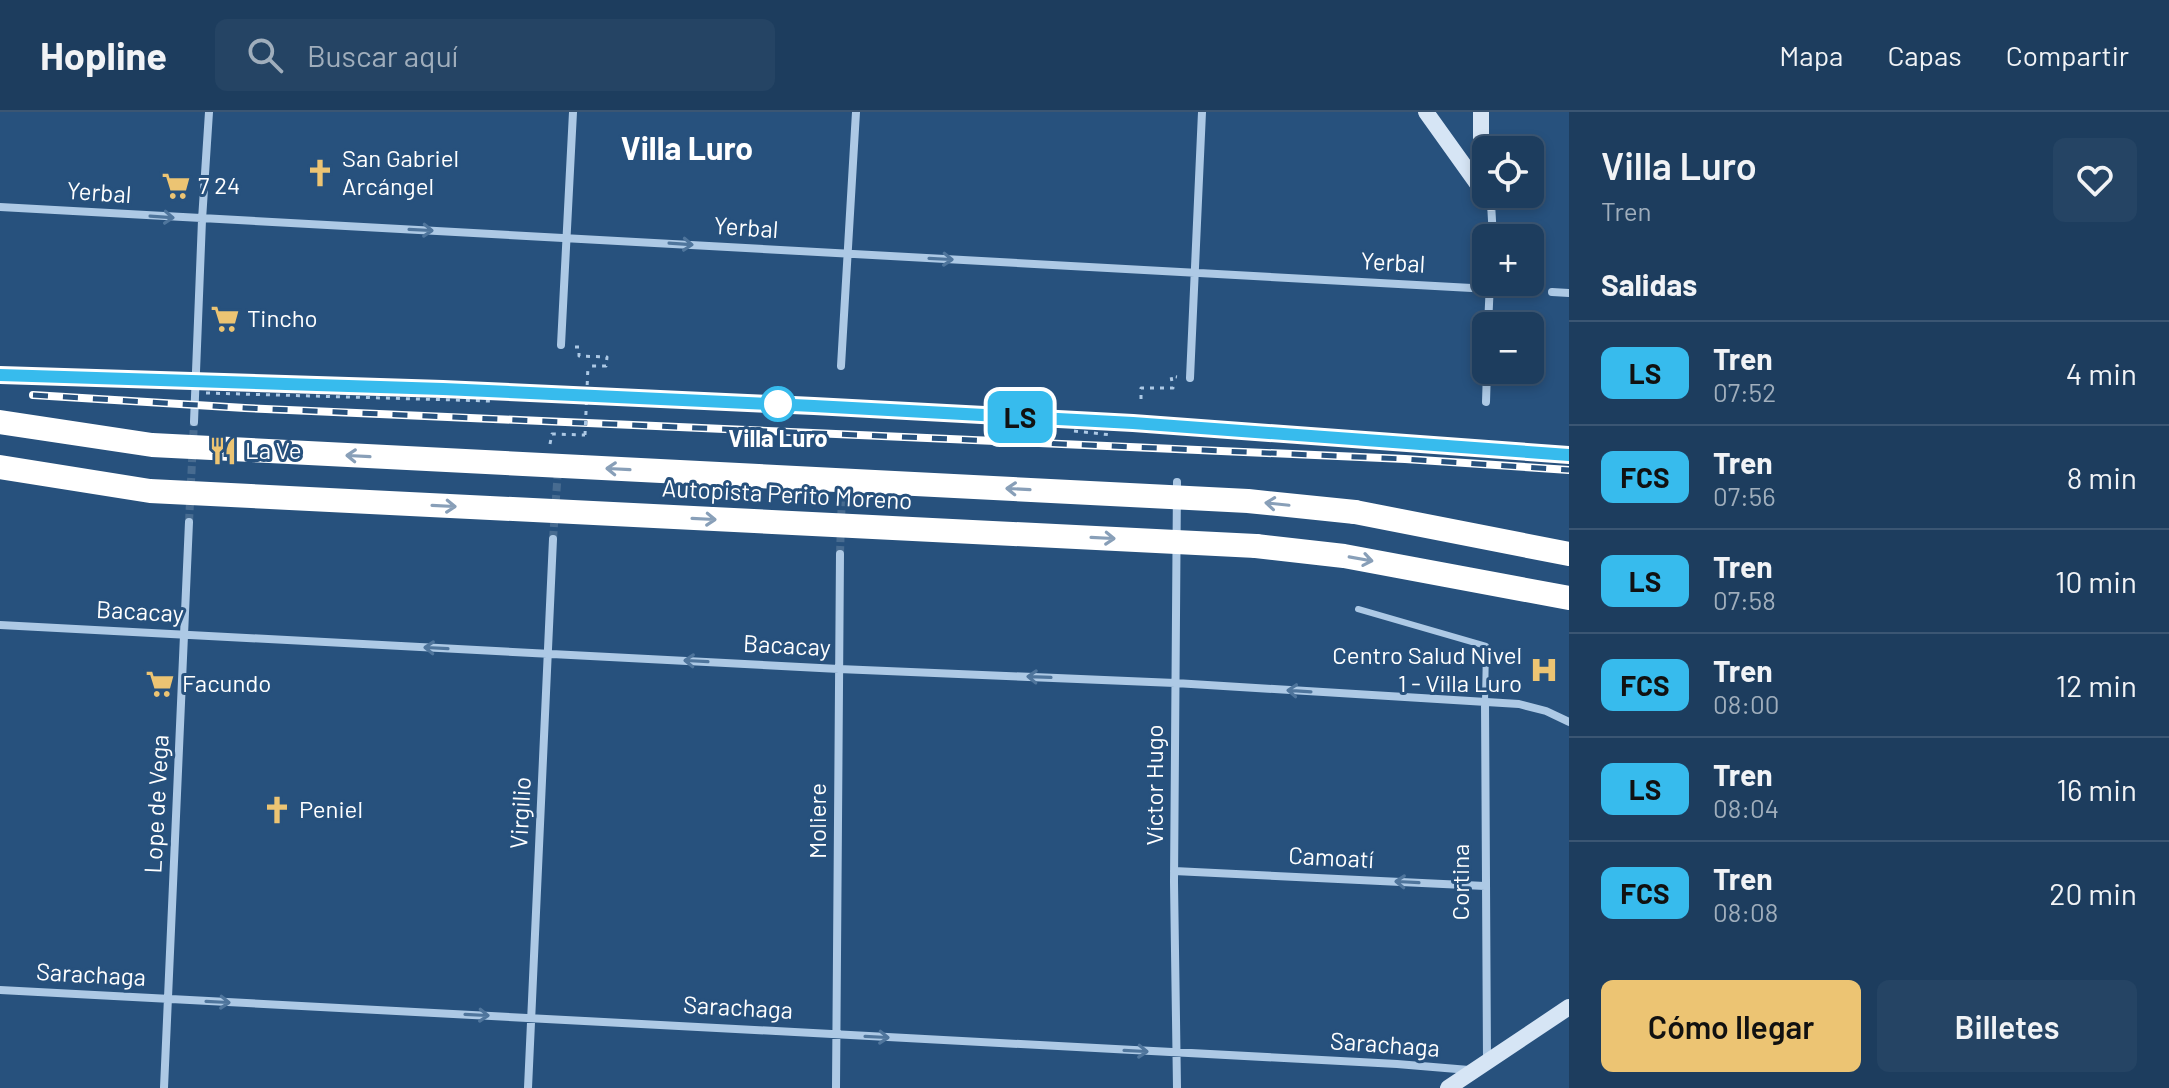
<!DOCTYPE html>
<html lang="es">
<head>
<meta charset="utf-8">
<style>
  :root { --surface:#1d3d5e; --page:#254464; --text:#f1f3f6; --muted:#a0aebc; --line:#3b5673; --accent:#ecc473 }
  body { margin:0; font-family:Barlow,sans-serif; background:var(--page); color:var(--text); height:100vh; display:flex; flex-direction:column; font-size:30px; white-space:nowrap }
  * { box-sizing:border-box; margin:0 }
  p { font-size:26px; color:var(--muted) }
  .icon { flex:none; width:44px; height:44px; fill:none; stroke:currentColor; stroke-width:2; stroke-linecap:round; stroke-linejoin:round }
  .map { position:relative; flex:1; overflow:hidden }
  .panel { display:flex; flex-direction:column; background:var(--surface); width:600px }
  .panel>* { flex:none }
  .badge { padding:0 16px; border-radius:12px; font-size:28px; line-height:52px }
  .tools { position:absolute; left:1472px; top:24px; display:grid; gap:16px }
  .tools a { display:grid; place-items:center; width:72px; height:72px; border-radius:12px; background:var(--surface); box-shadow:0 4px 12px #0003,0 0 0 2px var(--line); font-size:40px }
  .map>.badge { position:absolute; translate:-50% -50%; box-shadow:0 0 0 4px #fff }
  h2 { padding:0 32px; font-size:30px; line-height:72px }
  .round { display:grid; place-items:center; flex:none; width:84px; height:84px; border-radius:12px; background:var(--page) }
  .summary { display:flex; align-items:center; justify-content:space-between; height:136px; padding:0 32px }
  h1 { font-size:38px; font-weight:600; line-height:60px }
  .primary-button { display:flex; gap:16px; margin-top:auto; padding:16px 32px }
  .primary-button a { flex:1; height:92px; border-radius:12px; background:var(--accent); color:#111; font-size:32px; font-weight:600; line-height:92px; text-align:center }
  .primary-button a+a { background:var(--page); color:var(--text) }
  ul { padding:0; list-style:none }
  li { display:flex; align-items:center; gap:24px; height:104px; padding:0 32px; border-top:2px solid var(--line) }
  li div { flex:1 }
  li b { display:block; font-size:30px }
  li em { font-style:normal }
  li .badge { min-width:88px; font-weight:700; text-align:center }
  header { display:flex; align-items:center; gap:48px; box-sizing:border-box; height:112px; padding:0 40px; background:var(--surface); border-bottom:2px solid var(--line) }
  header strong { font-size:38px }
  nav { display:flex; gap:44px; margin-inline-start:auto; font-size:28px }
  .search { width:560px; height:72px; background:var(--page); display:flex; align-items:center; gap:20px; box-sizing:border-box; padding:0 28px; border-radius:12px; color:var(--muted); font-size:30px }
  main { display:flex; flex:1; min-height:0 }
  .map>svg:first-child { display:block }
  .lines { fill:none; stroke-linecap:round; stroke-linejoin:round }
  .street-tunnel { stroke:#476b90; stroke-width:8; stroke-dasharray:8 4; stroke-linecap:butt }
  .path { stroke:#adc9e5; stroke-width:3; stroke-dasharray:4 6; stroke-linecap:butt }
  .lane { stroke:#adc9e5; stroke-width:6 }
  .street { stroke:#adc9e5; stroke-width:8 }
  .secondary { stroke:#d6e5f5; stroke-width:16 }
  .highway { stroke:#fff; stroke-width:24 }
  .rail-casing { stroke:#fff; stroke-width:8 }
  .rail { stroke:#27517d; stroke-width:5; stroke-dasharray:15; stroke-linecap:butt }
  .path-bridge { stroke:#adc9e5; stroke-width:3; stroke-dasharray:4 6; stroke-linecap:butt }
  .highway-bridge { stroke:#fff; stroke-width:24 }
  .oneway { stroke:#4f759c }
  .oneway2 { stroke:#889fb8 }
  .line-casing { stroke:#fff; stroke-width:18 }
  .line { stroke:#37bbed; stroke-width:12 }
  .stop-dot { fill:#fff; stroke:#37bbed; stroke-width:4 }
  .labels { text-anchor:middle; stroke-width:6; stroke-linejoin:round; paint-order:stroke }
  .poi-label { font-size:24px; fill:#fff; stroke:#27517d; text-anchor:start }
  .street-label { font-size:24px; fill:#fff; stroke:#27517d }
  .stop-label { font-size:24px; font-weight:bold; fill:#fff; stroke:#27517d }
  .district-label { font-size:32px; font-weight:bold; fill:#fff; stroke:#27517d }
</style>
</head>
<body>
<header>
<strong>Hopline</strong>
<div class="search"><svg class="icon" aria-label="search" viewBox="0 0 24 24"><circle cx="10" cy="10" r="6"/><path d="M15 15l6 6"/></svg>Buscar aquí</div>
<nav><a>Mapa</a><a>Capas</a><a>Compartir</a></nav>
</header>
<main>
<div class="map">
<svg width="1569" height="976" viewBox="0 0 1569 976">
  <rect width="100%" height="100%" fill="#27517d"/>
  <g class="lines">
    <path class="street-tunnel" d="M 189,410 L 194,310
      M 553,427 L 558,358
      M 840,442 L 842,381"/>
    <path class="path" d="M 575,235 L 579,235 L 579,244 L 607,245 L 606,254 L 588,254
      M 206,281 L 490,289
      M 1141,287 L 1141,276 L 1173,276 L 1171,264 L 1177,265
      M 1074,319 L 1112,323
      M 550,332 L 552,322 L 585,323"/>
    <path class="lane" d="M 1358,497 L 1486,534 L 1485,590"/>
    <path class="street" d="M 1491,91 L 1493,126
      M 0,95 L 1490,177
      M 1552,180 L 1569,181
      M 1488,214 L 1490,170
      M 561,233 L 573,0
      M 841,254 L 856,0
      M 1190,266 L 1202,0
      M 1486,290 L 1487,258
      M 194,310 L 202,108 L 209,0
      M 0,513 L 839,557 L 1175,571 L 1519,592 L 1546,599 L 1569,610
      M 1485,590 L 1487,949
      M 1174,759 L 1485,774
      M 0,878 L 1397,952 L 1469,958
      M 164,976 L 189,410
      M 528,976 L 553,427
      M 836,976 L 840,442
      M 1177,976 L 1174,770 L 1177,370"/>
    <path class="secondary" d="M 1426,0 L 1491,91
      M 1481,0 L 1481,35 L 1486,68
      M 1448,976 L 1569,895"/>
    <path class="highway" d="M 1355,400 L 1569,442
      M 1256,434 L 1344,444 L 1569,486"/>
    <defs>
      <path id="rail" d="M 32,263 C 282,273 532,280 782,292 C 1045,305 1307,324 1569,343
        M 33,283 L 245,296 L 1405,347 L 1569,358"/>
    </defs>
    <use href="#rail" class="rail-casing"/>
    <use href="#rail" class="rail"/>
    <path class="path-bridge" d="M 585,323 L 588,254"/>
    <path class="highway-bridge" d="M 0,310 L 152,333 L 1248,389 L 1355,400
      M 0,355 L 150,379 L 1256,434"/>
  </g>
  <defs><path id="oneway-shaft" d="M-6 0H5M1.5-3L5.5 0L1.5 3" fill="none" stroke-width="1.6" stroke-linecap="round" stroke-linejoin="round" transform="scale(2)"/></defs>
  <g class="oneway">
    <use href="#oneway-shaft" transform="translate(162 105) rotate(4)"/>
    <use href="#oneway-shaft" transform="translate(421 118) rotate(3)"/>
    <use href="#oneway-shaft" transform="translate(681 132) rotate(4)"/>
    <use href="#oneway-shaft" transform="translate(941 147) rotate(3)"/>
    <use href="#oneway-shaft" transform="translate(436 536) rotate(-177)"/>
    <use href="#oneway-shaft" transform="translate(696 549) rotate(-177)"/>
    <use href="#oneway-shaft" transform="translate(1039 565) rotate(-178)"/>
    <use href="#oneway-shaft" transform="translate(1299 579) rotate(-176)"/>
    <use href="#oneway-shaft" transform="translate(1407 770) rotate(-177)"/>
    <use href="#oneway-shaft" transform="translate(218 890) rotate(3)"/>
    <use href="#oneway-shaft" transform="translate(477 903) rotate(3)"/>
    <use href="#oneway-shaft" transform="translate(877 925) rotate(3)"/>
    <use href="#oneway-shaft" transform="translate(1136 939) rotate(3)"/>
  </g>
  <g class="oneway2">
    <use href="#oneway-shaft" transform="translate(358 344) rotate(-177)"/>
    <use href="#oneway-shaft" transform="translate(618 357) rotate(-177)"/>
    <use href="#oneway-shaft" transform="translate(1018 377) rotate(-177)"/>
    <use href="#oneway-shaft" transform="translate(1277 392) rotate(-174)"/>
    <use href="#oneway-shaft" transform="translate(444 394) rotate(3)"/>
    <use href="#oneway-shaft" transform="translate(704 407) rotate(3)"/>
    <use href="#oneway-shaft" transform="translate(1103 426) rotate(3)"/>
    <use href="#oneway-shaft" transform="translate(1361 447) rotate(10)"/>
  </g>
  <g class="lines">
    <defs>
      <path id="line" d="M 0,263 L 443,277 L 814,294 L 1133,311 L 1569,343"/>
    </defs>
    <use href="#line" class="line-casing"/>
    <use href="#line" class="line"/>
  </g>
  <defs>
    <symbol id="church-bare" viewBox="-9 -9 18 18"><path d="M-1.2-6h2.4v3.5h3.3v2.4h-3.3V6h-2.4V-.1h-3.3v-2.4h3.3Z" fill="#ecc473" stroke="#27517d" stroke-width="2.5" paint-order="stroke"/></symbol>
    <symbol id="supermarket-bare" viewBox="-9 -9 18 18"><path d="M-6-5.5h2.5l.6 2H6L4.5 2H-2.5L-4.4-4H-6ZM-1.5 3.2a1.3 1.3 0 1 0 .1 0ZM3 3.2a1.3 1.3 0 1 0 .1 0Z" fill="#ecc473" stroke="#27517d" stroke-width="2.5" paint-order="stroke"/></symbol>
    <symbol id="restaurant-bare" viewBox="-9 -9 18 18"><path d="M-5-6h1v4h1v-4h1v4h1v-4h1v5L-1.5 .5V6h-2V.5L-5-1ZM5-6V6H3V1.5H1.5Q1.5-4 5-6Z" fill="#ecc473" stroke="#27517d" stroke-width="2.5" paint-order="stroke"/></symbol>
    <symbol id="hospital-bare" viewBox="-9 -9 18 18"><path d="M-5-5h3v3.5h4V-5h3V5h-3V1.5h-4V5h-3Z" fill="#ecc473" stroke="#27517d" stroke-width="2.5" paint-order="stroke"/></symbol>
  </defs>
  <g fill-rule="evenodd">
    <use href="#church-bare" x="300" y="41" width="40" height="40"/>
    <use href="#supermarket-bare" x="156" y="54" width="40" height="40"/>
    <use href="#supermarket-bare" x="205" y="187" width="40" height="40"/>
    <use href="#restaurant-bare" x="203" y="319" width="40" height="40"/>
    <use href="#hospital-bare" x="1524" y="538" width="40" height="40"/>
    <use href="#supermarket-bare" x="140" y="552" width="40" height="40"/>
    <use href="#church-bare" x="257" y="678" width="40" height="40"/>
  </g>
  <circle class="stop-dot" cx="778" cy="292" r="16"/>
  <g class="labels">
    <g class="poi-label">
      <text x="342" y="55">San Gabriel<tspan x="342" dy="28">Arcángel</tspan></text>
      <text x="198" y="82">7 24</text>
      <text x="247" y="215">Tincho</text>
      <text x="245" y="347">La Ve</text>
      <text x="1522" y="552" text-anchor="end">Centro Salud Nivel<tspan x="1522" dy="28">1 - Villa Luro</tspan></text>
      <text x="182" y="580">Facundo</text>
      <text x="299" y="706">Peniel</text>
    </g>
    <g class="street-label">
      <text transform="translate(99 81) rotate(4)" y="8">Yerbal</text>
      <text transform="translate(746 116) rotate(4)" y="8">Yerbal</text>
      <text transform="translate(1393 151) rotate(3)" y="8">Yerbal</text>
      <text transform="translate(787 383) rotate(3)" y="8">Autopista Perito Moreno</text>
      <text transform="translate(140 500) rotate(3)" y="8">Bacacay</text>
      <text transform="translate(787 534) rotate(3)" y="8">Bacacay</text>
      <text transform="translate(1155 673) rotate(-90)" y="8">Víctor Hugo</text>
      <text transform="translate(157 692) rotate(-87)" y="8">Lope de Vega</text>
      <text transform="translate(521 701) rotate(-87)" y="8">Virgilio</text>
      <text transform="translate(818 709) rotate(-90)" y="8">Moliere</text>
      <text transform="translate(1331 746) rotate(3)" y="8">Camoatí</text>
      <text transform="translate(1461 770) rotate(-90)" y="8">Cortina</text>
      <text transform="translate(91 863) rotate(3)" y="8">Sarachaga</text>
      <text transform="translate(738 896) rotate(3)" y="8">Sarachaga</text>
      <text transform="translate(1385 933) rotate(4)" y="8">Sarachaga</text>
    </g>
    <g class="stop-label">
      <text x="778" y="335">Villa Luro</text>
    </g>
    <g class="district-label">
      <text x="687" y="48">Villa Luro</text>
    </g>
  </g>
</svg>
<div class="tools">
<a><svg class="icon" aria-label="locate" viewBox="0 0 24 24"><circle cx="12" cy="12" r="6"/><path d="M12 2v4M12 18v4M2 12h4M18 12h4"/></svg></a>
<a>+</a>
<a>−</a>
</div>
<b class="badge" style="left:1020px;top:305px;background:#37bbed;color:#111">LS</b>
</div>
<section class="panel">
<div class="summary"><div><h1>Villa Luro</h1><p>Tren</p></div><a class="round"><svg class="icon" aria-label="heart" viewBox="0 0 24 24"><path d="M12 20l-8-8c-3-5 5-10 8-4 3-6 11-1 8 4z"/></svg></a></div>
<h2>Salidas</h2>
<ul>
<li><span class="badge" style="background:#37bbed;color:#111">LS</span><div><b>Tren</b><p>07:52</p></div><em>4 min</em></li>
<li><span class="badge" style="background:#37bbed;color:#111">FCS</span><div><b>Tren</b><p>07:56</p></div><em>8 min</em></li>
<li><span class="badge" style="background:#37bbed;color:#111">LS</span><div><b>Tren</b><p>07:58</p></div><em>10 min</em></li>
<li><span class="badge" style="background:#37bbed;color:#111">FCS</span><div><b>Tren</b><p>08:00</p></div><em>12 min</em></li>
<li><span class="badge" style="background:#37bbed;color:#111">LS</span><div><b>Tren</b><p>08:04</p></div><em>16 min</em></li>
<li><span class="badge" style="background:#37bbed;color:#111">FCS</span><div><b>Tren</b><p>08:08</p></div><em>20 min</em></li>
</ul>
<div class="primary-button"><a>Cómo llegar</a><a>Billetes</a></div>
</section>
</main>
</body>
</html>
